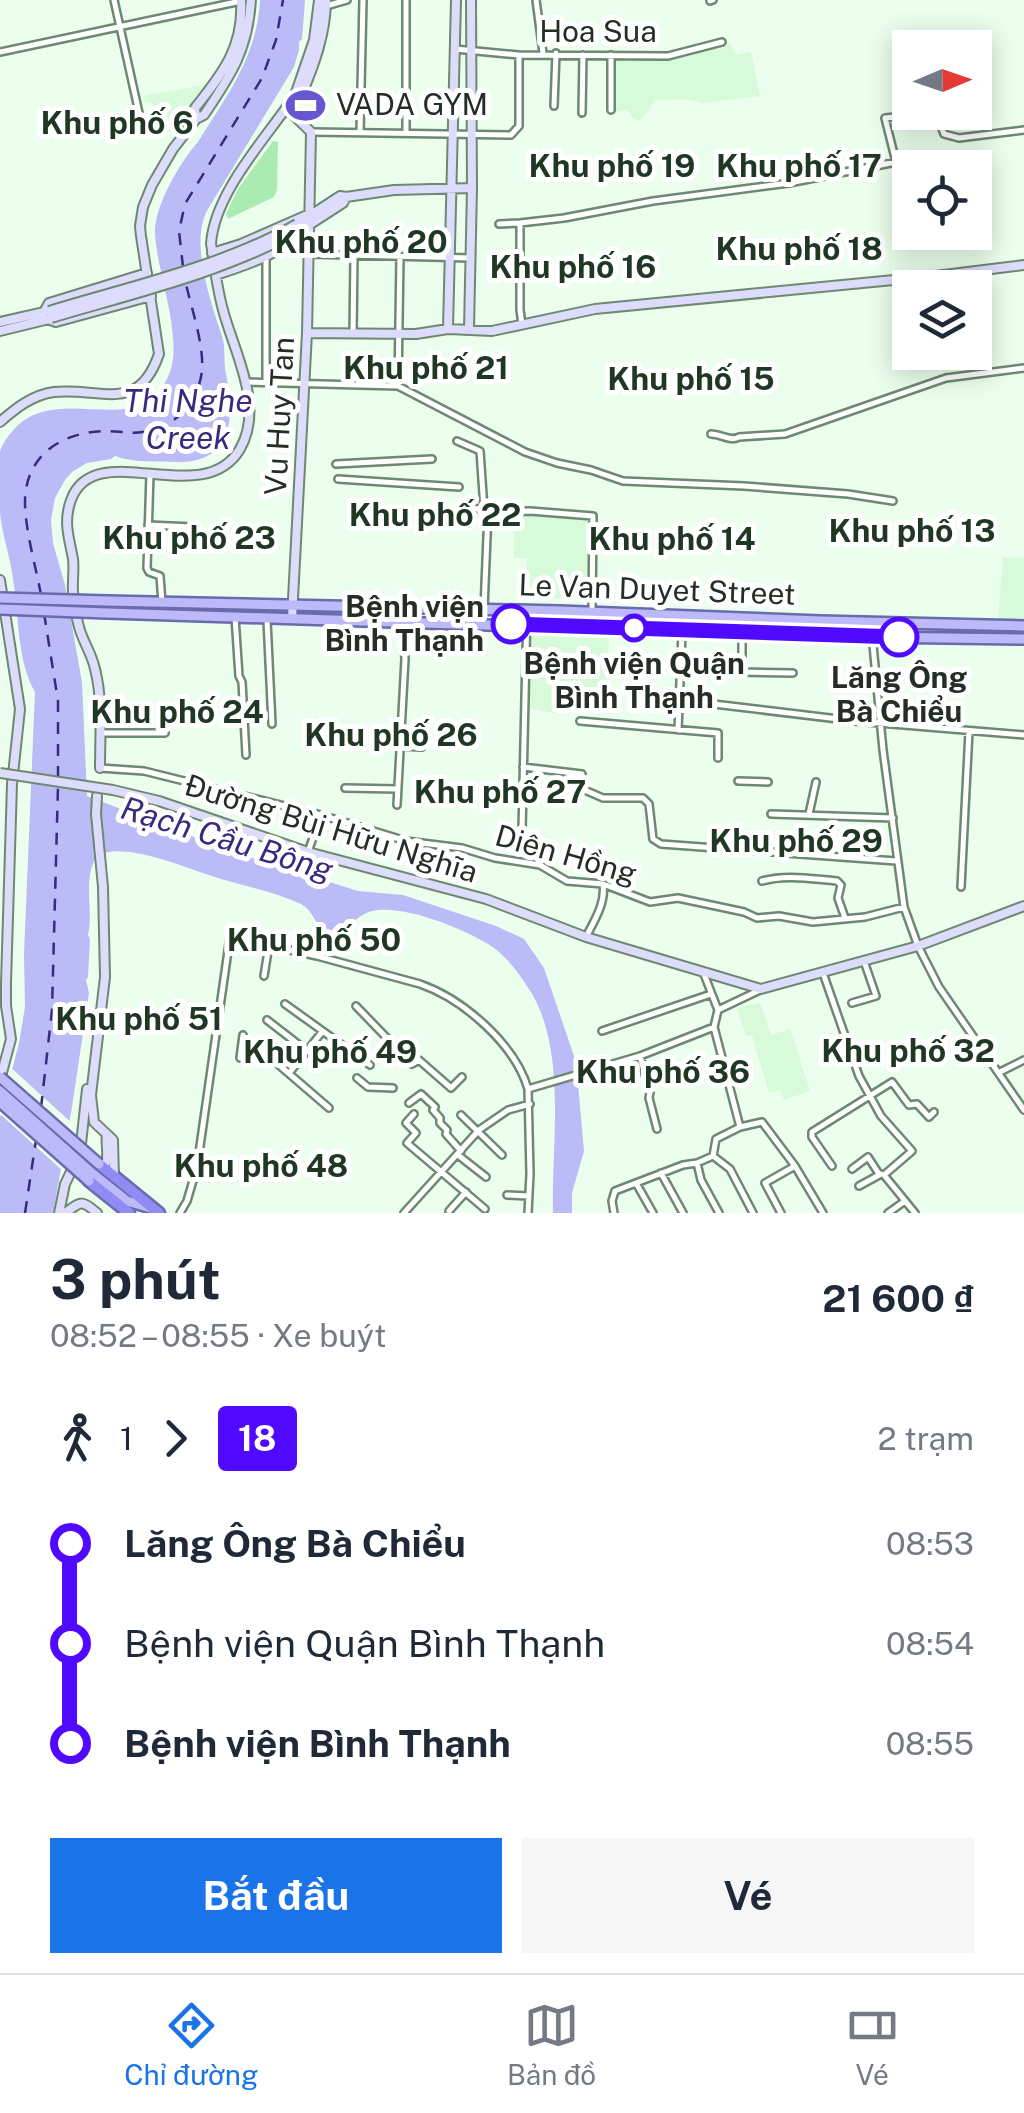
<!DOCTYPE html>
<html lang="vi">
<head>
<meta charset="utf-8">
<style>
  :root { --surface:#fff; --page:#f6f6f7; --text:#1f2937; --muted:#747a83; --line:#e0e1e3; --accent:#1a73e8 }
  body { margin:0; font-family:"Public Sans",sans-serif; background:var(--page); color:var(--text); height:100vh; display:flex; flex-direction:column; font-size:38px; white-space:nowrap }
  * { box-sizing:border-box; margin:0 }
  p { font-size:32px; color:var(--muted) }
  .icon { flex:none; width:55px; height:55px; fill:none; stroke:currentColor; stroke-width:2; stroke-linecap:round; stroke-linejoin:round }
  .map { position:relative; height:1213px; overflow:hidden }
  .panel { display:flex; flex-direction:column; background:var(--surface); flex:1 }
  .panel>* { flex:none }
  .badge { padding:0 20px; border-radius:8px; font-size:35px; line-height:65px }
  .needle { width:65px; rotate:88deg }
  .buttons { position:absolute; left:892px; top:30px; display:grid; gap:20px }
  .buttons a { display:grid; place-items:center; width:100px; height:100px; border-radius:0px; background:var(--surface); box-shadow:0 5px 25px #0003; font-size:50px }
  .map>.badge { position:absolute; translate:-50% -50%; box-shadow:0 0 0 5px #fff }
  .legs { display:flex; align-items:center; gap:15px; height:110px; padding:0 50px; font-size:32px }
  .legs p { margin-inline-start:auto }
  .summary { display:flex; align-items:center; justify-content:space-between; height:170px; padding:0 50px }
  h1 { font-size:55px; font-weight:700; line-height:75px }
  .cta { display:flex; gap:20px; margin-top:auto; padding:20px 50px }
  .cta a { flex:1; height:115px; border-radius:0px; background:var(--accent); color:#fff; font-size:40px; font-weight:700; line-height:115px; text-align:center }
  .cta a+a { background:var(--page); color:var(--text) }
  ul { padding:0 50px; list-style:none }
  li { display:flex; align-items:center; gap:35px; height:100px; font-size:38px }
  li i { display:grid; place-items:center; width:15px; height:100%; margin:0 12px; background:currentColor }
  li i::after { content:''; width:25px; height:25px; margin:-12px; border:8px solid; border-radius:50%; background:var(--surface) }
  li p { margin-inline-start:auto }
  li:first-child i { background:linear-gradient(#0000 50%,currentColor 0) }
  li:last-child i { background:linear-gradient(currentColor 50%,#0000 0) }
  .tabs { display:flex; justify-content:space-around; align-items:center; height:140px; border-top:2px solid var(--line); background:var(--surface); font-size:28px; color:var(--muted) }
  .tabs a { display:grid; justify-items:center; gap:5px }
  .tabs .selected { color:var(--accent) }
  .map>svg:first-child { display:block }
  .built { fill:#d7fada }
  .green { fill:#aaebb2 }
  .water { fill:#babbf7 }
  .pier { fill:#ecfeee }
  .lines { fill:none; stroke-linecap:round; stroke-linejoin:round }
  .ferry { stroke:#362b7e; stroke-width:2.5; stroke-dasharray:12 10; stroke-linecap:butt }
  .street-casing { stroke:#6e8971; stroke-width:10 }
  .secondary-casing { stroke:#6e8971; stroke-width:12 }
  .primary-casing { stroke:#6a6bac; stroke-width:14 }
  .highway-casing { stroke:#6a6bac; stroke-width:15 }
  .street { stroke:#fff; stroke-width:5 }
  .secondary { stroke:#dedcfc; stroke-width:8 }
  .primary { stroke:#bcbaf8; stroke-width:9 }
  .highway { stroke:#908cf4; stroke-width:10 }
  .secondary-bridge-casing { stroke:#6e8971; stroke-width:12; stroke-linecap:butt }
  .primary-bridge-casing { stroke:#6a6bac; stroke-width:14; stroke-linecap:butt }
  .secondary-bridge { stroke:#dedcfc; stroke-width:8 }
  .primary-bridge { stroke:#bcbaf8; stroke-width:9 }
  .line-1-casing { stroke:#fff; stroke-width:22 }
  .line-1 { stroke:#4f0aff; stroke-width:15 }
  .stop-1-dot { fill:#fff; stroke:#4f0aff; stroke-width:5 }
  .labels { text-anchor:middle; stroke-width:10; stroke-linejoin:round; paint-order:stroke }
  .street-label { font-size:30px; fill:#232e25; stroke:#fff }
  .poi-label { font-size:30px; fill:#232e25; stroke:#fff; text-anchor:start }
  .stop-label { font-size:30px; font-weight:bold; fill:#232e25; stroke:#fff }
  .neighbourhood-label { font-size:32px; font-weight:bold; fill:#1f3723; stroke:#fff }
  .water-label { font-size:32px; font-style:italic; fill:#362b7e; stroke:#fff }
</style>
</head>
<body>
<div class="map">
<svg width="1024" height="1213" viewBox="0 0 1024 1213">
  <rect width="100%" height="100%" fill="#ecfeee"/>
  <path class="built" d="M 730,44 L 736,55 L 751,52 L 760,96 L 703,103 L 684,99 L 655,100 L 640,121 L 633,118 L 627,110 L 616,112 L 613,111 L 614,63 L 619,59 L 661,61 L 677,59 Z
    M 209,84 L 174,135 L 161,126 L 163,123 L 156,119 L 154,105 L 150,102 L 145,103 L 144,96 Z
    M 514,513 L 592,518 L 590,599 L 525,597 L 527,558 L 514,558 Z
    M 1003,557 L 1024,558 L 1024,619 L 998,619 Z
    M 531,632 L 609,634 L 607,687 L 611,687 L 611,704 L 579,703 L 558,706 L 557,714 L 530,708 Z
    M 760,1003 L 771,1035 L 790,1029 L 810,1091 L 784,1100 L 780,1090 L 769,1093 L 752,1035 L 746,1036 L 738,1012 L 737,1008 Z"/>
  <path class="green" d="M 273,141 L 278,142 L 277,190 L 274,197 L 228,219 L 226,214 L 238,189 Z"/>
  <path class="water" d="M 260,0 L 305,0 L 302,39 L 299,42 L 299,50 L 294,67 L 208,209 C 189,242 211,302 222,336 C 226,347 223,361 226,374 C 235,417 233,464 176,462 C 157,461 133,463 115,456 L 111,459 L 87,463 L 72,472 L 65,480 L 55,498 L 51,520 L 53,543 L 65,585 L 82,683 L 87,796 L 236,853 L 358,891 L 403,895 L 496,926 L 524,939 L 544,968 L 576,1062 L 584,1151 L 572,1193 L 572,1213 L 553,1213 C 551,1144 568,1049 529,989 C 518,972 505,954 488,944 C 461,928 404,904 372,911 C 356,914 343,938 326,931 C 314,925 314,911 301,904 C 276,892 248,887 221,879 C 195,871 168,859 141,854 C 126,851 110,849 97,856 C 82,879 94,910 88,935 L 90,939 L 88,977 L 86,980 L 89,993 L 72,1107 L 53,1213 L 0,1213 L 0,1117 L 19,1043 L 25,1007 L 24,954 L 35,692 C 16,661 19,609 12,573 C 9,553 2,533 0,513 C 0,501 0,488 0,475 C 0,468 0,459 0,452 C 2,443 10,434 16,427 C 64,381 142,445 170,372 C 176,355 173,337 171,320 C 167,293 155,254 155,230 C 156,203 181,161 198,142 C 227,95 257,57 260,0 Z"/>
  <path class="pier" d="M 8,1065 L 74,1125 L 64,1172 L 0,1114 L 0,1096 Z"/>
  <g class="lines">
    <path class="ferry" d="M 183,267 L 179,231 L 185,204 L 262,78 L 276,40 L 283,0
      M 41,595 C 36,566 21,517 26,489 C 33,449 68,432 105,431 C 118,431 131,434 143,432 C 175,428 199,402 202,370 C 204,344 191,307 185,280
      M 44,613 L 58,701 L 58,778
      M 41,1108 L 52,1010 L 58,786
      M 25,1213 L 36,1140"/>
    <defs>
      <path id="street" d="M 114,0 L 143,131
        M 536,0 L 543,53
        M 710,1 L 713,0
        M 326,6 L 347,0
        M 455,49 L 519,55 L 668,56 L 722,42
        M 0,52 L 241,1
        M 554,106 L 556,53
        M 611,110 L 611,55
        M 582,113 L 583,55
        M 313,132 L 511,135 L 519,126 L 519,55
        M 360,132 L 363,0
        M 406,133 L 406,0
        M 520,223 L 520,310 L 522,324
        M 499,224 L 520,223 L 564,218 L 653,201 L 789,183 L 896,162 L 885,118 L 936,113 L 944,134 L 959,138 L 1024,130
        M 309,254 L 471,258
        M 353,334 L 354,255
        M 246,382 L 398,386 L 525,452 L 557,463 L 591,470 L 623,481 L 744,486 L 848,494 L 893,501
        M 266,382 L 266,256
        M 398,386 L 400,256
        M 711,434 C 721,434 731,442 739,437 L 785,434 L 946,378 L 1024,368
        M 457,441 L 480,451 L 484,509 L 488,512 L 484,609
        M 336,464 L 432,459
        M 150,474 L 147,568 L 149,572 L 160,576 L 162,603
        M 338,479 L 459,487
        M 459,508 L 484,509
        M 488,512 L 530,511 L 593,516 L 592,610
        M 148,525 L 193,527
        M 235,617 L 239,676 L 242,682 L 246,755
        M 267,620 L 272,724
        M 871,624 L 883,750 L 904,907 L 918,946 L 939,987 L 1024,1110
        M 742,635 L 742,672 L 793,673
        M 680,700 L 855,721 L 1024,735
        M 580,721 L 718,733 L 718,758
        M 678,730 L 682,633
        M 100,733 L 165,733
        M 400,746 L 422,747
        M 523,767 L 582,774 L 580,788 L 603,798 L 643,798 L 649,804 L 653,839 L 661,844 L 896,861
        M 100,768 L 144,771 L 321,815 L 406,841 L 462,848 L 495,858 L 540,865 L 567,881 L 603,884 L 650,902 L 678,898 L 744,912 L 757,918 L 779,916 L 813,922 L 865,917 L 904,907
        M 738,781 L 768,782
        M 345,788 L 398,789
        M 397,805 L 405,659 L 403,622
        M 771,814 L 893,818
        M 809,814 L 816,782
        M 522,830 L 527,610
        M 308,852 L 321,815
        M 762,881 C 786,874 812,879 837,881 L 841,885 L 838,898 L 845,918
        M 961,887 L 969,731
        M 586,937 C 594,921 606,903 603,884
        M 823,973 L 859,1076 L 881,1116 L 912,1151 L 884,1175 L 915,1213
        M 704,974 L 718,1010
        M 264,976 L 269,945
        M 852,1003 L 876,996 L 864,961
        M 285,1004 L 370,1065
        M 356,1006 L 412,1064 L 419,1060 L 451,1088 L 462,1077
        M 718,1010 L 760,990
        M 267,1020 L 307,1051
        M 602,1031 L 711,994
        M 640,1056 L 650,1092 L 649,1098 L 657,1129
        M 240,1058 L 243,1035
        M 272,1059 L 329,1108
        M 290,1072 L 322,1032
        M 1000,1072 L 1024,1060
        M 357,1078 L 368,1087 L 393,1088
        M 528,1089 L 640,1056 L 714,1027
        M 409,1103 L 421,1094 L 435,1107 L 433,1110 L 440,1118 L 440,1123 L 447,1130 L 446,1134 L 461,1151
        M 414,1114 L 406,1123 L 416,1133 L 407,1143 L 485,1209
        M 461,1115 L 502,1155
        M 740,1127 L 762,1122 L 795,1166 L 823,1213
        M 458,1155 L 486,1177
        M 713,1156 L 730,1169 L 753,1213
        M 697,1163 L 701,1180 L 719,1213
        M 832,1166 L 812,1137 L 812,1132 L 892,1082 L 909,1105 L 917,1104 L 929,1117 L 934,1112
        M 852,1169 L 868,1157 L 879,1174
        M 661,1173 L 683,1213
        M 636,1183 L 653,1213
        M 859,1186 L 881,1174
        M 507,1195 L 529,1196
        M 449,1211 L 466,1192
        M 180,1213 L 187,1201 L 197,1167 L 230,937 L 317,956 L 420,984 C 463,999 515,1044 528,1089 L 530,1174 L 528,1213
        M 404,1213 L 479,1130 L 508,1110 L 530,1104
        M 614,1213 L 612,1201 L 615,1191 L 683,1165 L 697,1163 L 713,1156 L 716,1139 L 740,1127 L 714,1027 L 718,1010
        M 781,1213 L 765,1183 L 795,1166
        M 888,1213 L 905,1201"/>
      <path id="secondary" d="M 294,98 L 314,40 L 319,0
        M 286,108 L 311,132 L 307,333 L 292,618
        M 196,119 L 195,108 C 223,73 244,46 241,0
        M 297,224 L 340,196 L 346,197 L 394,190 L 472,188
        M 306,227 L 343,203 L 346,197
        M 212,253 L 241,244 L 305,216
        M 216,275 C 250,264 285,252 308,226
        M 44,312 L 49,303 L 147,273
        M 47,319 L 56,322 L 151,296
        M 0,322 L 44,312
        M 448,329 L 456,0
        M 469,329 L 472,188 L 471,0
        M 0,331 L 49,319
        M 307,333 L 416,334 L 448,329 L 492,331 L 595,309 L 935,276 L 1024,265
        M 0,422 C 16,408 32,395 54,392 C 101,387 138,415 159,354 L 141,236 L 140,226 L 143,207 L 152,185 L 173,149 L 196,119 L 204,115 C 231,75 248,50 251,0
        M 0,580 L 20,709 L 12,784 L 6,983 L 6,1006 L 11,1039 L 0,1080
        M 100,768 C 100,736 103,700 95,669 C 92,654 83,642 79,627 C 75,612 72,596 73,582 C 73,574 74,567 73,559 C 69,537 63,522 71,500 C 95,435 203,512 240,449 C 265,406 234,352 223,310 C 217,288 214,265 211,243 C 215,195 259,146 286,108 L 294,98 L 301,96 C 314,66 326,33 326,0
        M 113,790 L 159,801 L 308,852 L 486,899 L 586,937 L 761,989 L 918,946 L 1024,906
        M 97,796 L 96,814 L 103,887 L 105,977 L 91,1095 L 94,1122 L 113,1140 L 114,1177
        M 105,1164 C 110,1155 105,1145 107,1135
        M 59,1213 L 65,1184 L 80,1153 L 87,1089
        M 65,1213 C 81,1202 81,1199 97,1213"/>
      <path id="primary" d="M 108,601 L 560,611 L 821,621 L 1024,626
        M 107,613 L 872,637 L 1024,639
        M 93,1174 L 127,1201 L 151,1208"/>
      <path id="highway" d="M 99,1164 L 159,1213
        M 89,1181 L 129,1213"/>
    </defs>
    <use href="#street" class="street-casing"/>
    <use href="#secondary" class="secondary-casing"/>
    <use href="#primary" class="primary-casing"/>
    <use href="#highway" class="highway-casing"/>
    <use href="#street" class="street"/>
    <use href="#secondary" class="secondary"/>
    <use href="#primary" class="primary"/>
    <use href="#highway" class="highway"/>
    <defs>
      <path id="secondary-bridge" d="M 49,311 C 131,286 223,266 297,224
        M 51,318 C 135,293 223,273 300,230
        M 0,773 L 113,790"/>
      <path id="primary-bridge" d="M 0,598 L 108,601
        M 0,609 L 107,613
        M 0,1077 L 99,1164
        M 0,1091 L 93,1174
        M 0,1102 L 89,1181"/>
    </defs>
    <use href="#secondary-bridge" class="secondary-bridge-casing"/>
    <use href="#primary-bridge" class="primary-bridge-casing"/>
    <use href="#secondary-bridge" class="secondary-bridge"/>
    <use href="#primary-bridge" class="primary-bridge"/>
  </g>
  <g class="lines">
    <defs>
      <path id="line-1" d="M 511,624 L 899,637"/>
    </defs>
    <use href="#line-1" class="line-1-casing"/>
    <use href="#line-1" class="line-1"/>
  </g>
  <defs>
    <symbol id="stadium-bare" viewBox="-9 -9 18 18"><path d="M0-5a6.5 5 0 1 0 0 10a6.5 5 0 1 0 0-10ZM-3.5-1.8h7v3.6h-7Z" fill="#6457d0" stroke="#fff" stroke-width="2.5" paint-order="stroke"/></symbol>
  </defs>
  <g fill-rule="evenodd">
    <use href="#stadium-bare" x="278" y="78" width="55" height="55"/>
  </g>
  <g class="stop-1-dot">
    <circle cx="511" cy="624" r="18"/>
    <circle cx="634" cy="628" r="12"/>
    <circle cx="899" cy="637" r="18"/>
  </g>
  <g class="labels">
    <g class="street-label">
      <text x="598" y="42">Hoa Sua</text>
      <text transform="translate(280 416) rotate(-87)" y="10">Vu Huy Tan</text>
      <text transform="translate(657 590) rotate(2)" y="10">Le Van Duyet Street</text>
      <text transform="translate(331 829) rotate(17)" y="10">Đường Bùi Hữu Nghĩa</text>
      <text transform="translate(566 855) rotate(16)" y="10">Diên Hồng</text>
    </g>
    <g class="poi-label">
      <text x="336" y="115">VADA GYM</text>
    </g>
    <g class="stop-label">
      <text x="484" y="617" text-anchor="end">Bệnh viện<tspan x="484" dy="34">Bình Thạnh</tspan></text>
      <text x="634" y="674">Bệnh viện Quận<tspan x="634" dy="34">Bình Thạnh</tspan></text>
      <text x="899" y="688">Lăng Ông<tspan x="899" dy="34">Bà Chiểu</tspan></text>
    </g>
    <g class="neighbourhood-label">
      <text x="117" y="134">Khu phố 6</text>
      <text x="612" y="177">Khu phố 19</text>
      <text x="799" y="177">Khu phố 17</text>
      <text x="361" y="253">Khu phố 20</text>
      <text x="799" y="260">Khu phố 18</text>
      <text x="573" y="278">Khu phố 16</text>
      <text x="426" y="379">Khu phố 21</text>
      <text x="691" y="390">Khu phố 15</text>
      <text x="435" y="526">Khu phố 22</text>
      <text x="912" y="542">Khu phố 13</text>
      <text x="189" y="549">Khu phố 23</text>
      <text x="672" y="550">Khu phố 14</text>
      <text x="177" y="723">Khu phố 24</text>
      <text x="391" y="746">Khu phố 26</text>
      <text x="500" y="803">Khu phố 27</text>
      <text x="796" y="852">Khu phố 29</text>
      <text x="314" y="951">Khu phố 50</text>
      <text x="139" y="1030">Khu phố 51</text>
      <text x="908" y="1062">Khu phố 32</text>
      <text x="330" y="1063">Khu phố 49</text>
      <text x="663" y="1083">Khu phố 36</text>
      <text x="261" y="1177">Khu phố 48</text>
    </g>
    <g class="water-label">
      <text x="188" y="412">Thi Nghe<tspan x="188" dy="37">Creek</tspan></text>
      <text transform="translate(227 839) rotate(17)" y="11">Rạch Cầu Bông</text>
    </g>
  </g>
</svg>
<div class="buttons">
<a><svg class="needle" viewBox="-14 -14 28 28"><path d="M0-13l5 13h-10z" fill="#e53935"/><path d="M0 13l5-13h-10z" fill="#747a83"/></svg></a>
<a><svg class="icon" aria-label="locate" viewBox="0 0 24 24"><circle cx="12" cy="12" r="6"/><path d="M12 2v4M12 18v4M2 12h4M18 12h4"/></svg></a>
<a><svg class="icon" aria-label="layers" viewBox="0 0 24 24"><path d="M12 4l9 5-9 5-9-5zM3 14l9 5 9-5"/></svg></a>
</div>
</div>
<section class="panel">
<div class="summary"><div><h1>3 phút</h1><p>08:52 – 08:55 · Xe buýt</p></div><b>21 600 ₫</b></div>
<div class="legs"><svg class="icon" aria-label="walk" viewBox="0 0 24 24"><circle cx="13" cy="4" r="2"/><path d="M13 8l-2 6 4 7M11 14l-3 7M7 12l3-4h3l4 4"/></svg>1<svg class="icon" aria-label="forward" viewBox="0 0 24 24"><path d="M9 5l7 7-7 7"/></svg><b class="badge" style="background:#4f0aff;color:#fff">18</b><p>2 trạm</p></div>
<ul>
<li><i style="color:#4f0aff"></i><b>Lăng Ông Bà Chiểu</b><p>08:53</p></li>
<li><i style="color:#4f0aff"></i><span>Bệnh viện Quận Bình Thạnh</span><p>08:54</p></li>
<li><i style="color:#4f0aff"></i><b>Bệnh viện Bình Thạnh</b><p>08:55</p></li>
</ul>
<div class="cta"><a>Bắt đầu</a><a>Vé</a></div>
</section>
<nav class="tabs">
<a class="selected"><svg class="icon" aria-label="directions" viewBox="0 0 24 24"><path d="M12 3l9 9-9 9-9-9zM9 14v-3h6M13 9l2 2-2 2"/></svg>Chỉ đường</a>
<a><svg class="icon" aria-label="map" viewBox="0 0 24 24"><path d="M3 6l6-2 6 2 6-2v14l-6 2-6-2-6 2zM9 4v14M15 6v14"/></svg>Bản đồ</a>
<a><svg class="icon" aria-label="tickets" viewBox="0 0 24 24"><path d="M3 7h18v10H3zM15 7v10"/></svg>Vé</a>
</nav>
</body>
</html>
